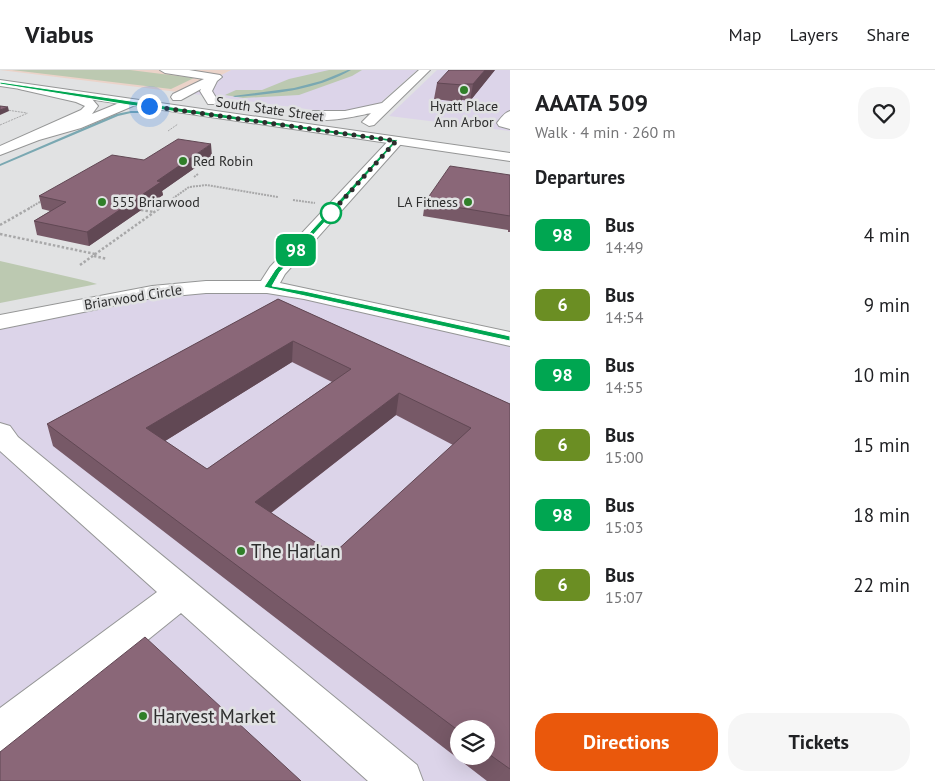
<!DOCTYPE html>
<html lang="en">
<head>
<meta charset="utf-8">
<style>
  :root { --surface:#fff; --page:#f6f6f6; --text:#202124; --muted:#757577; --line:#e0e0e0; --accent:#ea580c }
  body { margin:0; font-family:"PT Sans",sans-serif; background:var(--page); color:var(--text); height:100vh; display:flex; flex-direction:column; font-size:19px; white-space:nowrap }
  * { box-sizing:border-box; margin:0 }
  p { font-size:16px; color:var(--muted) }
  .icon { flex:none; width:28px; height:28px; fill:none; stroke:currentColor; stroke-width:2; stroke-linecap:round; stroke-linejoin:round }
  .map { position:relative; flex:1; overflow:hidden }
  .sheet { display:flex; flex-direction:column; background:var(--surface); width:425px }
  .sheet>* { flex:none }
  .badge { padding:0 10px; border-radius:8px; font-size:18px; line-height:32px }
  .fabs { position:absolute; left:450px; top:650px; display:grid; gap:10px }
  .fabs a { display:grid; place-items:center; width:45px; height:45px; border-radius:50%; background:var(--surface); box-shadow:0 5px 20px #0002; font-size:25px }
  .you { position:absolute; width:25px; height:25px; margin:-12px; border:4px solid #fff; border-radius:50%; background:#1a73e8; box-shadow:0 0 0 8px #1a73e833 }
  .map>.badge { position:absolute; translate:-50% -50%; box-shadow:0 0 0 2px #fff }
  h2 { padding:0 25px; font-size:19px; line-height:45px }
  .round { display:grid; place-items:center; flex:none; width:52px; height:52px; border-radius:20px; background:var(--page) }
  .head { display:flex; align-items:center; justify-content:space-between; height:85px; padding:0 25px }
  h1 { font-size:24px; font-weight:700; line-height:38px }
  .primary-button { display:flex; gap:10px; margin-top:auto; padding:10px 25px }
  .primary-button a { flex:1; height:58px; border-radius:20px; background:var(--accent); color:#fff; font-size:20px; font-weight:700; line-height:58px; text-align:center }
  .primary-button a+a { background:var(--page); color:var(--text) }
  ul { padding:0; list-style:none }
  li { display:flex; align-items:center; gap:15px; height:70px; padding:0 25px }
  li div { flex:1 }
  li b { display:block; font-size:19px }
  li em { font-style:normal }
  li .badge { min-width:55px; font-weight:700; text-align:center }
  header { display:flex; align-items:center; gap:30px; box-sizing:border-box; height:70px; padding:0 25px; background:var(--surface); border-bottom:1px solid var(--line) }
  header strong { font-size:24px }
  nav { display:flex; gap:28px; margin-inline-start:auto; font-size:18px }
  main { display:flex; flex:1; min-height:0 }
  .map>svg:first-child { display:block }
  .commercial { fill:#dcd4e9; fill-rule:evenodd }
  .education { fill:#ebd3c9 }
  .green { fill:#bcc9b1 }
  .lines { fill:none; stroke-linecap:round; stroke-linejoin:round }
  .stream { fill:#7aa8b2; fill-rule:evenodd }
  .minor-casing { stroke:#959696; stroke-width:2 }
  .major-casing { stroke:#959696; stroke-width:2 }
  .path-far2 { stroke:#a8a8a9; stroke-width:1; stroke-dasharray:2 1; stroke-linecap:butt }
  .path-far1 { stroke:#a8a8a9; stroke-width:2; stroke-dasharray:2 1; stroke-linecap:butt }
  .path { stroke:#a8a8a9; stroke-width:2.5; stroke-dasharray:2.5 2; stroke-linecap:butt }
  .minor { fill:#fff; fill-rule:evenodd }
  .major { fill:#fff; fill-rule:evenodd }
  .wall { fill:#775967; fill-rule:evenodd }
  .shaded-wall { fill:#614854 }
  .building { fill:#8a6778; stroke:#614854; fill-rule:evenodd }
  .line { fill:#00a651; stroke:#fff }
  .walk { stroke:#2e2e2e; stroke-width:5; stroke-dasharray:0 9 }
  .poi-dot { fill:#307f29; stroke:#e1e2e3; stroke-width:2 }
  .stop-dot { fill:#fff; stroke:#00a651; stroke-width:2.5 }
  .labels { text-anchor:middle; stroke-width:5; stroke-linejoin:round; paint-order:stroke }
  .far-poi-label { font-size:14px; fill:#2e2e2e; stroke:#e1e2e3; text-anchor:start }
  .far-street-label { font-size:14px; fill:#2e2e2e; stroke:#e1e2e3 }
  .near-poi-label { font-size:19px; fill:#2e2e2e; stroke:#e1e2e3; text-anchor:start }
</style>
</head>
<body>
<header>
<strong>Viabus</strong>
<nav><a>Map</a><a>Layers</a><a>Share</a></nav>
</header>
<main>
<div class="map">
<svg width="510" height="711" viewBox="0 0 510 711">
  <rect width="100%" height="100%" fill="#e1e2e3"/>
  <path class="commercial" d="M 231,0 L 417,0 L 380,33 L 349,40 L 321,41 L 186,23 Z
    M 437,0 L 510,0 L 510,61 L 389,46 Z
    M 267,217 L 510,269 L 510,711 L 0,711 L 0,252 L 130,226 ZM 459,659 L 486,659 L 486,686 L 459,686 Z"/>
  <path class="education" d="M 0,0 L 231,0 L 186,23 Z"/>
  <path class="green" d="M 12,0 L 130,0 L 194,8 L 171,19 Z
    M 329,0 L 362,0 L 352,6 L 299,25 L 243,28 L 225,25 L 236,20 L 262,20 L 289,9 Z
    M 0,191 L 87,211 L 97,214 L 0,233 Z"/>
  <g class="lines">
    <path class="stream" d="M 348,0 L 351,0 C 317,20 274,24 235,27 L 233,26 L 294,18 L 321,11 Z
      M 131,41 L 156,41 L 158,42 L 156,43 L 131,43 L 118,46 L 0,96 L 0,94 L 116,44 Z"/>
    <defs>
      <path id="minor" d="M 160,0 L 189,0 L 220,5 L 222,7 L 217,11 L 212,21 L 218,31 L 216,34 L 208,34 L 200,21 L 201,19 L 181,30 L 173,30 L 171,27 L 173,24 L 204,9 L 165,3 Z
        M 419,0 L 430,0 L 374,55 L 369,56 L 362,52 L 371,43 C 357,46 316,56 307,45 L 313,41 L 345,41 L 382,33 Z
        M 23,14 L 92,29 L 98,36 L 92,44 L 129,29 L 135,33 L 133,36 L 81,58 L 39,70 L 0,85 L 0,76 L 81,40 L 85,36 L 76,32 L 19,19 L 17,17 L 19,15 Z
        M 510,41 L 510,59 L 499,56 L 497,53 C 501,48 504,43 510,41 Z
        M 396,67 L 401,68 L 403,71 L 401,74 L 285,204 L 280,213 L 510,262 L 510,276 L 304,229 L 267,223 L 206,223 L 152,228 L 0,259 L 0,245 L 152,216 L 206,211 L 261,211 L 270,197 L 391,68 Z
        M 0,353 L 10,356 L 18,367 L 417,695 L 423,711 L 368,711 L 181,543 L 15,677 L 0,683 L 0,638 L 157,522 L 0,381 Z"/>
      <path id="major" d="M 0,10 L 510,83 L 510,91 L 0,16 Z"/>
    </defs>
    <use href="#minor" class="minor-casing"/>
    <use href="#major" class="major-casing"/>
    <path class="path-far2" d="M 0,39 L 27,43
      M 0,55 L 28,43
      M 168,61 L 178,54"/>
    <path class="path-far1" d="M 194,107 L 198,104
      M 293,130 L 315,133
      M 28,139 L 43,130
      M 158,139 L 189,117 L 207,115 L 278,127"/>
    <path class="path" d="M 141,140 L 154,142
      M 0,155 L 30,138
      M 0,164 L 95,184
      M 94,186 L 107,189
      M 80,195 L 160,138"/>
    <use href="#minor" class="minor"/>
    <use href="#major" class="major"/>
  </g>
  <path class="wall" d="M 495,0 L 470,31 L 462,30 L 460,32 L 434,29 L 437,13 Z
    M 212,86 L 162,121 L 163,125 L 89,176 L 37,165 L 34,151 L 50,141 L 42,139 L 39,126 L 144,90 Z
    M 510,105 L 510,162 L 508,162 L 508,160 L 423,146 L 425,132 Z
    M 278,229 L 510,334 L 510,711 L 487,711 L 53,376 L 47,354 ZM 292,292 L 332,312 L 207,399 L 165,371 ZM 396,345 L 453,375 L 333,484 L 271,443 ZM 459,659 L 486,659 L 486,686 L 459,686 Z"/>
  <path class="shaded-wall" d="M 485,0 L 495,0 L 470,31 L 473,14 Z
    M 465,14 L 462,30 L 460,32 L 463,15 Z
    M 8,37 L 9,41 L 0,45 L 0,40 Z
    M 211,74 L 212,86 L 162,121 L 163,125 L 89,176 L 87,162 L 157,111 Z
    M 293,271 L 292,292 L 149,381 L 146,358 Z
    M 399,323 L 396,345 L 255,455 L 255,432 Z"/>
  <path class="building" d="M 449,0 L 485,0 L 473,14 L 465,14 L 463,15 L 437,13 Z
    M 0,36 L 8,37 L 0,40 Z
    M 178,69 L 211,74 L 157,111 L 161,112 L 87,162 L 34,151 L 66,132 L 39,126 L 112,85 L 144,90 Z
    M 450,96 L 510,105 L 510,146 L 425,132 Z
    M 278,229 L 510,334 L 510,699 L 486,682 L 486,659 L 459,659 L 459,661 L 47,354 ZM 293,271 L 351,299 L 207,399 L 146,358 ZM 399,323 L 471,358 L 333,484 L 255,432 Z
    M 145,567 L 301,711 L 0,711 L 0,682 Z"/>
  <path class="line" d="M 0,12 L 398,70 L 280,202 L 272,216 L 304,221 L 510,266 L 510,271 L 264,217 L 275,200 L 393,72 L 129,35 L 0,14 Z"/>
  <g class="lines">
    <path class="walk" d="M 149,36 L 396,71 L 331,143"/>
  </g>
  <g class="poi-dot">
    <circle cx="464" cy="20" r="5"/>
    <circle cx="183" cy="91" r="5"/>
    <circle cx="102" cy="132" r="5"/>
    <circle cx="468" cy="132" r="5"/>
    <circle cx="241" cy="481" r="5"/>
    <circle cx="143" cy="646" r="5"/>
  </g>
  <circle class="stop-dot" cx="331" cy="143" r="10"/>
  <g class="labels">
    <g class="far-poi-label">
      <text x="464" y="41" text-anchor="middle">Hyatt Place<tspan x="464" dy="16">Ann Arbor</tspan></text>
      <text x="193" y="96">Red Robin</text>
      <text x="112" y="137">555 Briarwood</text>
      <text x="458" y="137" text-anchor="end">LA Fitness</text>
    </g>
    <g class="far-street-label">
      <text transform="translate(270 39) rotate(8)" y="5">South State Street</text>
      <text transform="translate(133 227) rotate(-9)" y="5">Briarwood Circle</text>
    </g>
    <g class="near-poi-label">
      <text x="251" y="488">The Harlan</text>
      <text x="153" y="653">Harvest Market</text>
    </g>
  </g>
</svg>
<div class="fabs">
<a><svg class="icon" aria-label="layers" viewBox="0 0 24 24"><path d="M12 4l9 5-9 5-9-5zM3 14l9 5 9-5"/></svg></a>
</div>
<div class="you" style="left:149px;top:36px"></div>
<b class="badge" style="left:296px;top:180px;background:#00a651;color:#fff">98</b>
</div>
<section class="sheet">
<div class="head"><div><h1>AAATA 509</h1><p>Walk · 4 min · 260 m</p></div><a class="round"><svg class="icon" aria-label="heart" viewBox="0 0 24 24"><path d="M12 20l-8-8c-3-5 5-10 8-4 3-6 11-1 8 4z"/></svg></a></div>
<h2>Departures</h2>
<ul>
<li><span class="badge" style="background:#00a651;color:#fff">98</span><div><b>Bus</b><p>14:49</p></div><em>4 min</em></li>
<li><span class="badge" style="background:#6b8e23;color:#fff">6</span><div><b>Bus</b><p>14:54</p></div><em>9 min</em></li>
<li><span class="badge" style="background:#00a651;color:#fff">98</span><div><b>Bus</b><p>14:55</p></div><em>10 min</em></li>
<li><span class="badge" style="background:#6b8e23;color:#fff">6</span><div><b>Bus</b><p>15:00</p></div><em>15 min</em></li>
<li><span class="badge" style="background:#00a651;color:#fff">98</span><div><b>Bus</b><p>15:03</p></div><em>18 min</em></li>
<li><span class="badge" style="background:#6b8e23;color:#fff">6</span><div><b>Bus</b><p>15:07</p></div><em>22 min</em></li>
</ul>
<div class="primary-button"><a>Directions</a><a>Tickets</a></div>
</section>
</main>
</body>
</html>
